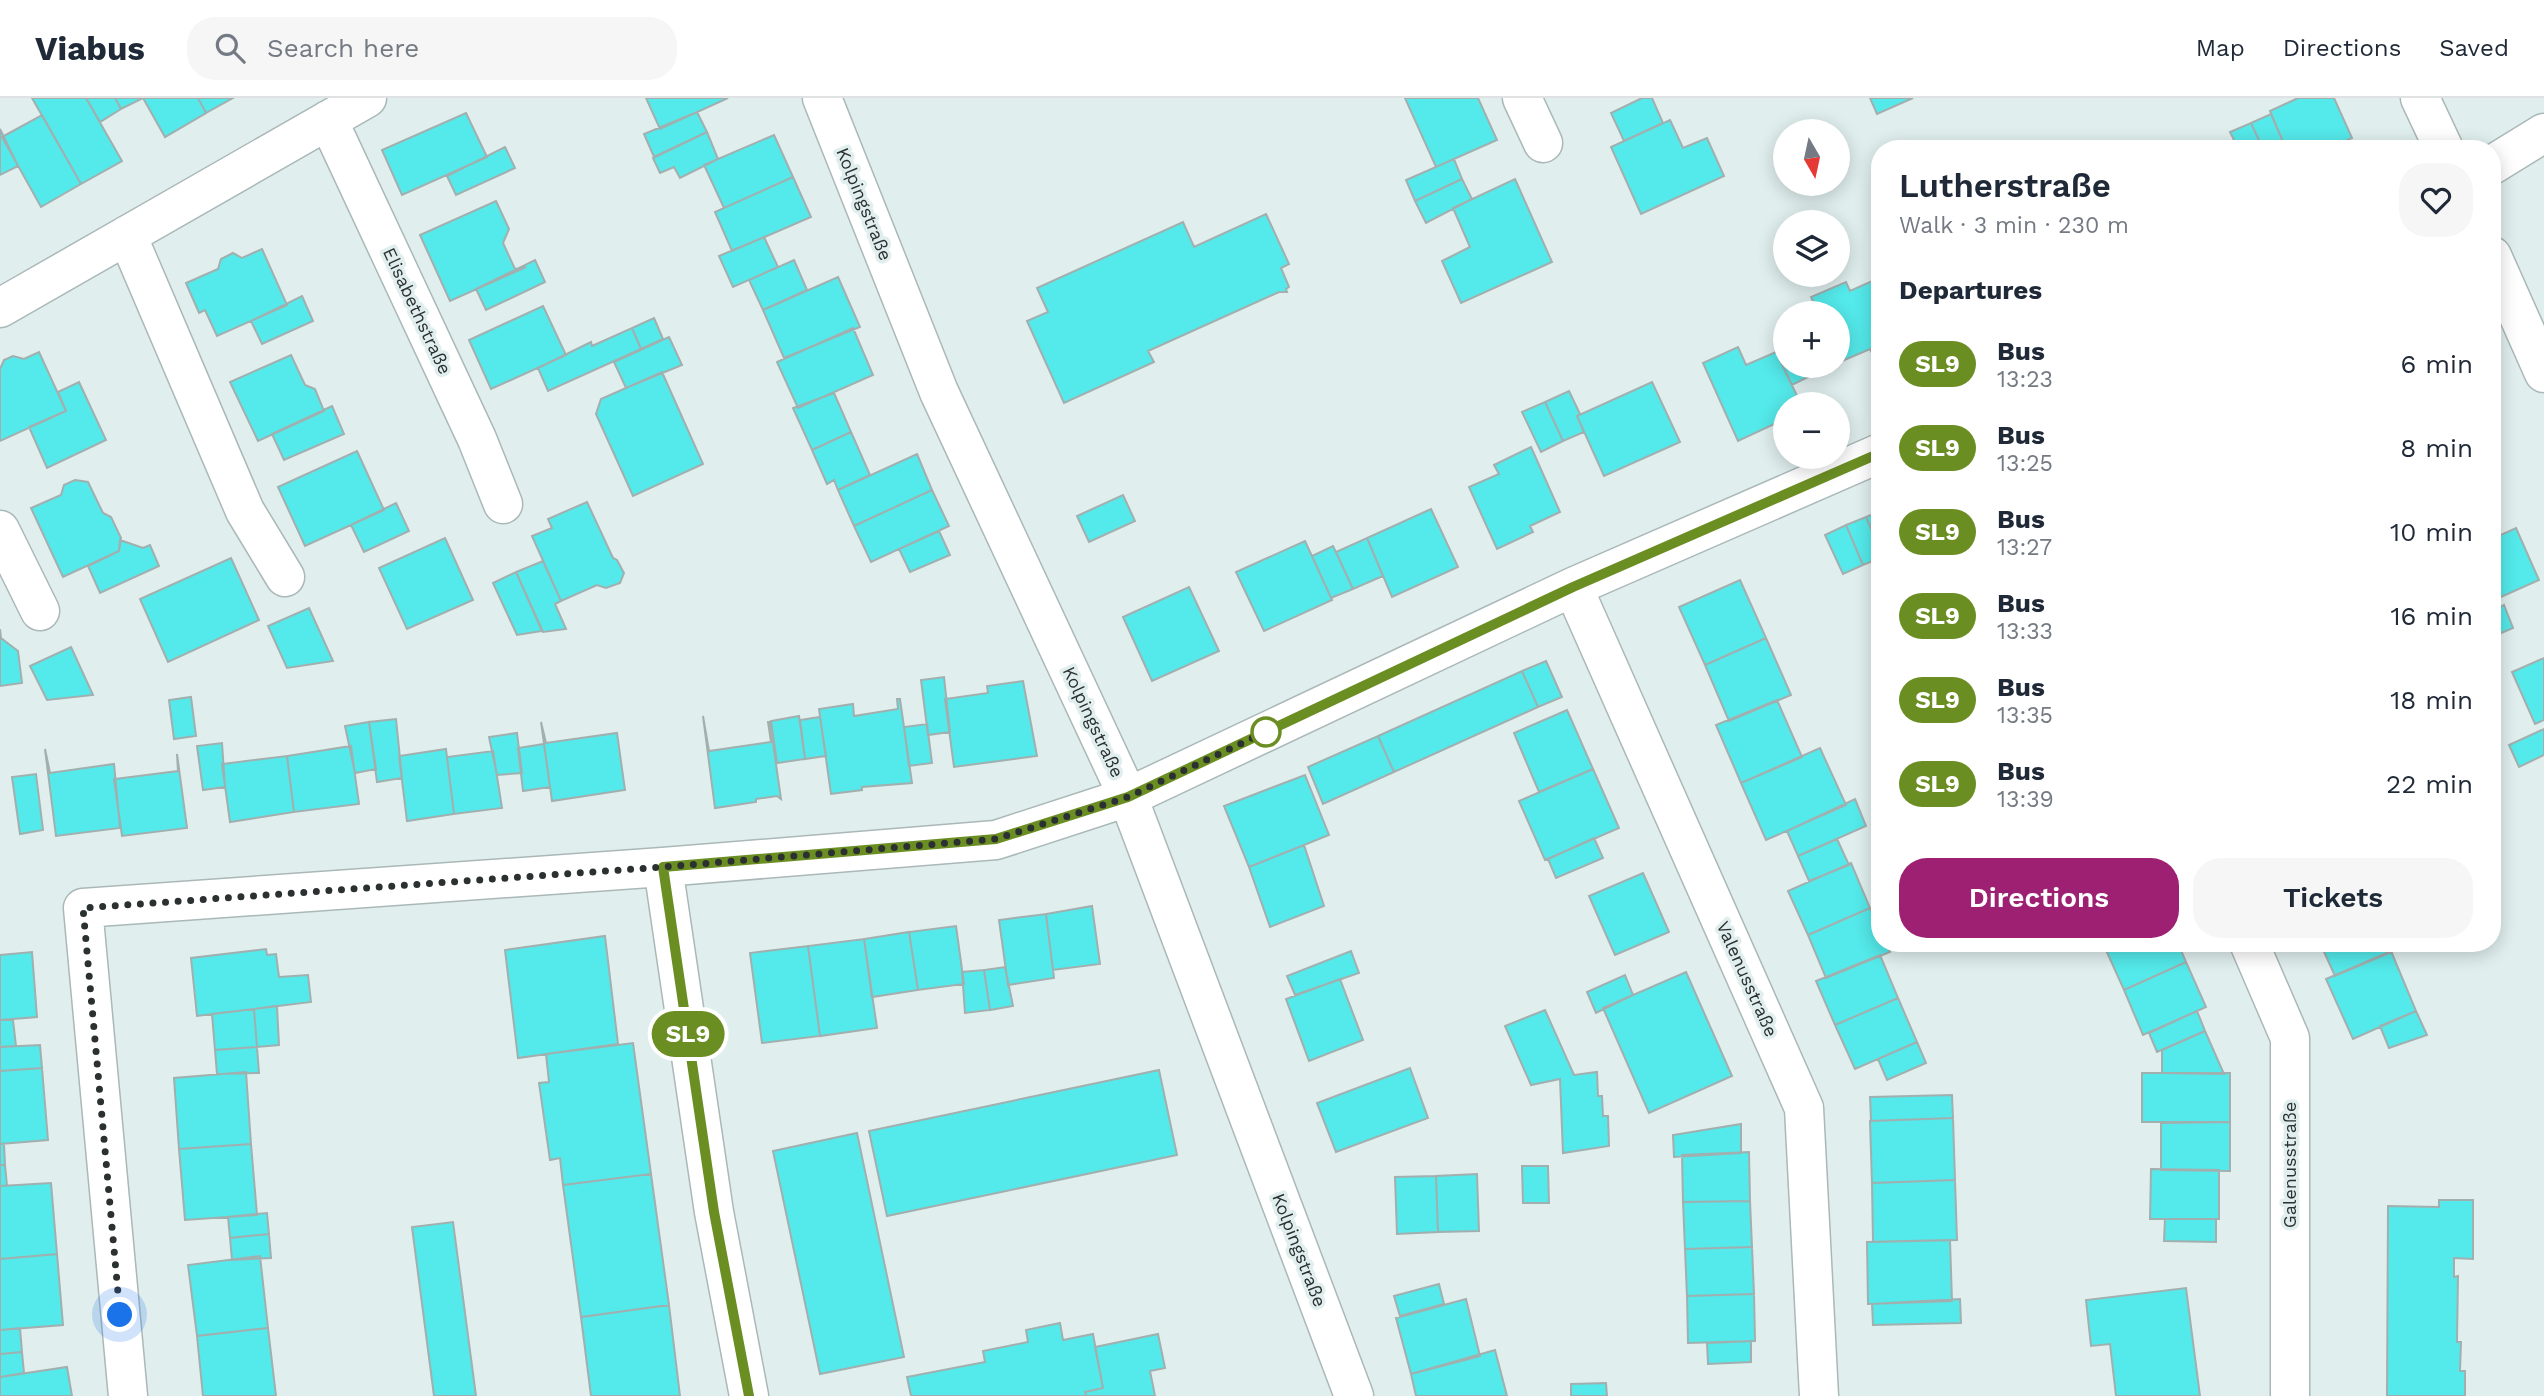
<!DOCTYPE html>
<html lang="en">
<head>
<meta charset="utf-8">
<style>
  :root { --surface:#fff; --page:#f6f6f7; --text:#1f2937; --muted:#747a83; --line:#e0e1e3; --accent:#9e2073 }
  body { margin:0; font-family:"Work Sans",sans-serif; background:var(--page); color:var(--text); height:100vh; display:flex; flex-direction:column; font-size:26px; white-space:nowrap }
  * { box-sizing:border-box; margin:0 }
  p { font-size:23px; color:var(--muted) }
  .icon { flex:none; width:38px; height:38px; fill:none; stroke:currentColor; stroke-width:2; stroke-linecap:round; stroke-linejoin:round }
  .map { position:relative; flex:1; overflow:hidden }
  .sheet { position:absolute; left:1871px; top:42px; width:630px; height:812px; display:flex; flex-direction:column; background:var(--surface); border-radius:28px; box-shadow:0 4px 18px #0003 }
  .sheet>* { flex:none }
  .badge { padding:0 14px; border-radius:23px; font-size:24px; line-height:46px }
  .needle { width:46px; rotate:171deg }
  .controls { position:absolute; left:1773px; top:21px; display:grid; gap:14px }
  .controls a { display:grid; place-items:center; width:77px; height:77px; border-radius:50%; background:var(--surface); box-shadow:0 4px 18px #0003; font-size:35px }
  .you { position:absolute; width:35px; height:35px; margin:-18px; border:5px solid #fff; border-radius:50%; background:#1a73e8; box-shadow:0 0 0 10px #1a73e833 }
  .map>.badge { position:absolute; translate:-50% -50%; box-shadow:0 0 0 4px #fff }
  h2 { padding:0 28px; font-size:26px; line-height:63px }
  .round { display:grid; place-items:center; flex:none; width:74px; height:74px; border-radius:28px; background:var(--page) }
  .summary { display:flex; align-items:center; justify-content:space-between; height:119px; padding:0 28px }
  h1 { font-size:33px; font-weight:600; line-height:52px }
  .primary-button { display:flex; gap:14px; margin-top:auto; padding:14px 28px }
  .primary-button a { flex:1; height:80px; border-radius:28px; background:var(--accent); color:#fff; font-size:28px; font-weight:600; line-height:80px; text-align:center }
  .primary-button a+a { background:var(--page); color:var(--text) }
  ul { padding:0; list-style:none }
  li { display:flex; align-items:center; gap:21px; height:84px; padding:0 28px }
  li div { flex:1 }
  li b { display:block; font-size:26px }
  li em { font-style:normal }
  li .badge { min-width:77px; font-weight:700; text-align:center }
  header { display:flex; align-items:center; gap:42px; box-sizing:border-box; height:98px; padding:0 35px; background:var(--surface); border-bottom:2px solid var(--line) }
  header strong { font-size:33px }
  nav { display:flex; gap:38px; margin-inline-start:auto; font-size:24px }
  .search { width:490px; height:63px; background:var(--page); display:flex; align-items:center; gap:18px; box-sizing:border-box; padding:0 24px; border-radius:28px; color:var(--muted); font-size:26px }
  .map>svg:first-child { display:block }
  .building { fill:#54e9ea; stroke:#a2afaf; stroke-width:2 }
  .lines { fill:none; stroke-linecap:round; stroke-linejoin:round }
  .street-casing { stroke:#aab8b8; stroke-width:41 }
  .street { stroke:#fff; stroke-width:38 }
  .line-casing { stroke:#fff; stroke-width:16 }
  .line { stroke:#6b8e23; stroke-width:10 }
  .walk { stroke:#2b3030; stroke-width:7; stroke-dasharray:0 12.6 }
  .stop-dot { fill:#fff; stroke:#6b8e23; stroke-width:3.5 }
  .labels { text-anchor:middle; stroke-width:7; stroke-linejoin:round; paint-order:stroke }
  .street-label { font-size:18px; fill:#2b3030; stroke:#e0eeee }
</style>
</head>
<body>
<header>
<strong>Viabus</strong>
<div class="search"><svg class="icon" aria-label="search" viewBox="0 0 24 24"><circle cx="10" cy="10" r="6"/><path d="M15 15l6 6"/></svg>Search here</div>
<nav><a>Map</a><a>Directions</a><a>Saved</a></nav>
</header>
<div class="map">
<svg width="2544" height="1298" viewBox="0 0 2544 1298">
  <rect width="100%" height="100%" fill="#e0eeee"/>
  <path class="building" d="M 32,0 L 86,0 L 122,63 L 81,86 Z
    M 86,0 L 115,0 L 121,11 L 100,24 Z
    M 115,0 L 143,0 L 121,11 Z
    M 143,0 L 198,0 L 206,15 L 165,39 Z
    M 198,0 L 233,0 L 206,15 Z
    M 646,0 L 728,0 L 660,31 Z
    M 1405,0 L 1478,0 L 1497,42 L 1436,69 Z
    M 1642,0 L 1652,0 L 1663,25 L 1624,43 L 1611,15 Z
    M 1870,0 L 1913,0 L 1877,16 Z
    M 2298,0 L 2334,0 L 2352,40 L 2327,51 L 2286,51 L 2270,13 Z
    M 697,14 L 707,34 L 654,59 L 644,36 Z
    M 466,15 L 487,59 L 402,97 L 382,52 Z
    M 2271,16 L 2286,51 L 2263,51 L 2251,25 Z
    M 42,17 L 81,86 L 41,109 L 2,39 Z
    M 1670,22 L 1683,50 L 1707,40 L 1724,78 L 1641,116 L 1611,49 Z
    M 2251,25 L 2263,51 L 2240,51 L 2235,44 L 2230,34 Z
    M 0,31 L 18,68 L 0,77 Z
    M 707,34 L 718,61 L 680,80 L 674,69 L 660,75 L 653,60 Z
    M 774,37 L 793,79 L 724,110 L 704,67 Z
    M 2235,44 L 2240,51 L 2221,51 Z
    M 505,49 L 515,70 L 456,97 L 447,78 Z
    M 1454,61 L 1462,81 L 1415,103 L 1406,82 Z
    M 793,79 L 811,119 L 732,153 L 715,114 Z
    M 1462,81 L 1472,101 L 1426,125 L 1415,103 Z
    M 1515,81 L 1552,164 L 1461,205 L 1442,163 L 1470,149 L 1453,110 Z
    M 496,103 L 509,131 L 503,145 L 515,171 L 526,169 L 450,203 L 420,137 Z
    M 1266,116 L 1289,166 L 1281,170 L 1289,189 L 1286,191 L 1287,194 L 1279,194 L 1148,253 L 1154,264 L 1064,305 L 1027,223 L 1048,214 L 1037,190 L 1183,124 L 1194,149 Z
    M 764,139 L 778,169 L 733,189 L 719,158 Z
    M 262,151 L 287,207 L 217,238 L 205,212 L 199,215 L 186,185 L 218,171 L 221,161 L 233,155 L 242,160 Z
    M 535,162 L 545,184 L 486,212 L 476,191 Z
    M 794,162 L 807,192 L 763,212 L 749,182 Z
    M 838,179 L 860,229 L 784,260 L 763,212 Z
    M 1879,180 L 1880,254 L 1873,257 L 1870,251 L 1840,264 L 1838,257 L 1838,215 L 1818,215 L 1811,199 L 1846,184 L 1850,193 Z
    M 302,198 L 313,223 L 262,246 L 251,223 Z
    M 543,208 L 566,257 L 491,291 L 469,242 Z
    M 654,220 L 663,241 L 641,251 L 632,230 Z
    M 632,230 L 641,251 L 548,293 L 538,270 L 591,244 L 592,248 Z
    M 853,230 L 873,277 L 798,310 L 777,264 Z
    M 669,239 L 682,267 L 626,290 L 614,264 Z
    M 1738,249 L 1746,267 L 1776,254 L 1801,306 L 1785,306 L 1785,321 L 1738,343 L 1703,265 Z
    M 1785,250 L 1785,268 L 1807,268 L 1812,277 L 1792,287 L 1776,254 Z
    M 39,254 L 66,313 L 0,343 L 0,271 L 4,262 L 13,258 L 24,261 Z
    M 291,257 L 305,287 L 315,291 L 324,313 L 258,343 L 230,284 Z
    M 1807,268 L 1832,268 L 1812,277 Z
    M 662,274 L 703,366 L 633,398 L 596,316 L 601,301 Z
    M 79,284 L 106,342 L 47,370 L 29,329 L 66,313 L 58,294 Z
    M 1652,284 L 1680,344 L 1604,378 L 1577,318 Z
    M 1569,293 L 1580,316 L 1577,318 L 1584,334 L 1563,343 L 1545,304 Z
    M 834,295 L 851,334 L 812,352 L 793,310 Z
    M 1545,304 L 1563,343 L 1541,354 L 1522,314 Z
    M 332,308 L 344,336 L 284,362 L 272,336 Z
    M 851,334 L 870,377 L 838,392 L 834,382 L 827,386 L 812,352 Z
    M 1531,349 L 1560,414 L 1530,428 L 1533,434 L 1497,451 L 1469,389 L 1499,376 L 1494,367 Z
    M 357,353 L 384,412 L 305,448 L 278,389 Z
    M 917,356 L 932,392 L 854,428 L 838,392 Z
    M 75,382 L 88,384 L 103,415 L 111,419 L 121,440 L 119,453 L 63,479 L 31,410 L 61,397 L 64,387 Z
    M 932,392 L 949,428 L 871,464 L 854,428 Z
    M 1123,397 L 1135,423 L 1089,444 L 1077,418 Z
    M 587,404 L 613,460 L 617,462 L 624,475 L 620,485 L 606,490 L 597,487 L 561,503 L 532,438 L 552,430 L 548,421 Z
    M 396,405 L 409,433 L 364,454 L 351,427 Z
    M 1431,411 L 1458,469 L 1392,499 L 1367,440 Z
    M 1880,413 L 1880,451 L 1866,419 Z
    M 1866,419 L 1880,451 L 1880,460 L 1863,467 L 1846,427 Z
    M 1846,427 L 1863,467 L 1843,476 L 1825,437 Z
    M 2516,430 L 2539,482 L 2492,503 L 2492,441 Z
    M 939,433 L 950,457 L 910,474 L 899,451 Z
    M 445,440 L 473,502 L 407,531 L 379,470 Z
    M 1367,440 L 1383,478 L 1353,491 L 1336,454 Z
    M 120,442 L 143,450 L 150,447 L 159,468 L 100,495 L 88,468 L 119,453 Z
    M 1305,443 L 1332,502 L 1264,533 L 1236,474 Z
    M 1333,448 L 1353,491 L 1331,500 L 1312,458 Z
    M 231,460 L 259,522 L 168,564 L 140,501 Z
    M 543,463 L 561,503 L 555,506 L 566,531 L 543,534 L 516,474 Z
    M 516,474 L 542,533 L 517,537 L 493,485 Z
    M 1740,482 L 1766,540 L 1705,567 L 1679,509 Z
    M 1189,489 L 1219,553 L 1152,583 L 1123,519 Z
    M 2504,507 L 2513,530 L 2492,539 L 2492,513 Z
    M 309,510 L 333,563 L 287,570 L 268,528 Z
    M 0,531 L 1,540 L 18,553 L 22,585 L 0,588 Z
    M 1766,540 L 1791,597 L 1729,623 L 1705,567 Z
    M 71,549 L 93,597 L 47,602 L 30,568 Z
    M 2544,560 L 2544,622 L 2535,626 L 2512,574 Z
    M 1546,563 L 1562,599 L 1538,609 L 1522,573 Z
    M 1522,573 L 1538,609 L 1394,674 L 1378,638 Z
    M 944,579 L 950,634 L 928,637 L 921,582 Z
    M 1023,583 L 1037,658 L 954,669 L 945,601 L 988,595 L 987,588 Z
    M 191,599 L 196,638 L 174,641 L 169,602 Z
    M 897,601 L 900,601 L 912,685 L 862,689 L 862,692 L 831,696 L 819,611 L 853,606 L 854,618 L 898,611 Z
    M 1777,602 L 1802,659 L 1741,685 L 1716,627 Z
    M 1567,612 L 1593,671 L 1539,694 L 1514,635 Z
    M 703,618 L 709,653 L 771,644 L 768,624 L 770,624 L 781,701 L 777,698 L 756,701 L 756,704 L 715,710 Z
    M 799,618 L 805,661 L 777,665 L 771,623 Z
    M 820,619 L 826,658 L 805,661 L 800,622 Z
    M 396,621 L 402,680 L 377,684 L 369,624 Z
    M 369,624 L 376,671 L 355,675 L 345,628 Z
    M 541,624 L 546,645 L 617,635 L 625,692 L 552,703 Z
    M 927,626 L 932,665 L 909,668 L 904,629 Z
    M 2544,631 L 2544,657 L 2519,669 L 2509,647 Z
    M 517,635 L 522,675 L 497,677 L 489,639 Z
    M 1378,638 L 1394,674 L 1323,706 L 1308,669 Z
    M 222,645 L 225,689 L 203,692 L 197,648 Z
    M 544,646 L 550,689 L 523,693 L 518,650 Z
    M 351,648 L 359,706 L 294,714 L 287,658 Z
    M 1820,650 L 1846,707 L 1766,742 L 1741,685 Z
    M 45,651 L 50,675 L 114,666 L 120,730 L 56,738 Z
    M 446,651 L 454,716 L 407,723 L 399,658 Z
    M 493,653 L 502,710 L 454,716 L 447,659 Z
    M 177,656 L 187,730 L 122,738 L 114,681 L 178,673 Z
    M 287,658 L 294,714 L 230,724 L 222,666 Z
    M 1593,671 L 1619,730 L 1545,762 L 1519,703 Z
    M 36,676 L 43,732 L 20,736 L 12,679 Z
    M 1305,677 L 1329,737 L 1249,769 L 1224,708 Z
    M 1855,701 L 1866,728 L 1798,758 L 1787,733 Z
    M 1594,740 L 1603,760 L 1556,780 L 1548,761 Z
    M 1837,741 L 1849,767 L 1809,783 L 1798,758 Z
    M 1304,747 L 1324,808 L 1270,829 L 1249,769 Z
    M 1851,765 L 1870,810 L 1808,837 L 1788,793 Z
    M 1643,775 L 1669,834 L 1615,857 L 1589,798 Z
    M 1092,808 L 1100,866 L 1053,872 L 1046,816 Z
    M 1870,810 L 1880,831 L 1880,845 L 1886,845 L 1890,854 L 1826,880 L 1808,837 Z
    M 1046,816 L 1054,880 L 1008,887 L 999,822 Z
    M 956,828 L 964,886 L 918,892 L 909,834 Z
    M 909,834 L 918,892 L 872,899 L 864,841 Z
    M 605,838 L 618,946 L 518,960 L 505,852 Z
    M 864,841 L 877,930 L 820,938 L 808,848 Z
    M 2115,845 L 2178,845 L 2186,864 L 2124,892 L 2105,850 Z
    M 2320,845 L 2393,845 L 2396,852 L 2335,878 Z
    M 808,848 L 820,938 L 762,945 L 750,855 Z
    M 266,851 L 267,857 L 276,856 L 279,879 L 308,877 L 311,904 L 197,918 L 191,860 Z
    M 1351,853 L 1359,875 L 1295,897 L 1287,878 Z
    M 2391,853 L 2416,913 L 2353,941 L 2326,881 Z
    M 32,854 L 37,919 L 0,922 L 0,857 Z
    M 1880,857 L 1898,900 L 1835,927 L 1816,883 Z
    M 2186,864 L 2206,909 L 2143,937 L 2124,892 Z
    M 1005,869 L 1013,908 L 990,912 L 984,872 Z
    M 984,872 L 990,912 L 965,915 L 962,874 Z
    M 1686,874 L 1732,978 L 1649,1015 L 1603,910 Z
    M 1625,877 L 1633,897 L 1596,915 L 1587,894 Z
    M 1340,881 L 1363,942 L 1309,963 L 1286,901 Z
    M 1898,900 L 1917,944 L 1855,971 L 1835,927 Z
    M 277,908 L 279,947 L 257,949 L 254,911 Z
    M 254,911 L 257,949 L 215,952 L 212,916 Z
    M 1545,912 L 1574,977 L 1597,974 L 1598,998 L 1602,998 L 1603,1018 L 1608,1018 L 1609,1048 L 1563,1055 L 1560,981 L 1531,987 L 1505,928 Z
    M 2197,913 L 2205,933 L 2157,954 L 2149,935 Z
    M 2416,913 L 2427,937 L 2389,950 L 2380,928 Z
    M 0,922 L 13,922 L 16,948 L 0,949 Z
    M 2205,933 L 2224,976 L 2162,975 L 2162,952 Z
    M 1917,944 L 1926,965 L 1887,982 L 1878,961 Z
    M 633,945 L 651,1076 L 563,1087 L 560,1060 L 550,1062 L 539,985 L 549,984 L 546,956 Z
    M 40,947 L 42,970 L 0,973 L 0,949 Z
    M 257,949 L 259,975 L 217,976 L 215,952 Z
    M 42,970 L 48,1042 L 0,1046 L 0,973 Z
    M 1410,970 L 1428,1020 L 1336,1054 L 1317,1005 Z
    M 1159,972 L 1177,1057 L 887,1118 L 869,1033 Z
    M 246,974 L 251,1046 L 179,1051 L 174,980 Z
    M 2142,975 L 2230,975 L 2230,1024 L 2142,1024 Z
    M 1952,997 L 1953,1020 L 1871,1023 L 1870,999 Z
    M 1953,1020 L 1955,1082 L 1872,1085 L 1870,1023 Z
    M 2230,1024 L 2230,1073 L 2161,1072 L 2161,1025 Z
    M 1741,1026 L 1741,1055 L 1674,1059 L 1673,1037 Z
    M 857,1035 L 904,1259 L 820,1276 L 773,1053 Z
    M 0,1046 L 4,1046 L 5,1067 L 0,1067 Z
    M 251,1046 L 257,1117 L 185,1122 L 179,1051 Z
    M 1749,1054 L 1750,1103 L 1683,1104 L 1682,1057 Z
    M 0,1067 L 5,1067 L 7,1088 L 0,1088 Z
    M 1522,1068 L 1548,1068 L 1549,1105 L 1523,1105 Z
    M 2151,1071 L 2219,1072 L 2219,1121 L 2150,1121 Z
    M 651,1076 L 669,1207 L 581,1219 L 563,1087 Z
    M 1477,1076 L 1479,1133 L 1438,1134 L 1436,1078 Z
    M 1436,1078 L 1438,1134 L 1397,1136 L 1395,1079 Z
    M 1955,1082 L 1957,1142 L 1873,1144 L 1872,1085 Z
    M 51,1085 L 57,1156 L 0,1161 L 0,1088 Z
    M 2439,1102 L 2473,1102 L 2473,1161 L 2454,1160 L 2454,1179 L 2458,1178 L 2457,1244 L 2461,1244 L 2460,1273 L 2465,1273 L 2465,1298 L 2387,1298 L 2388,1108 L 2439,1109 Z
    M 1750,1103 L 1752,1149 L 1685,1151 L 1683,1104 Z
    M 267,1115 L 269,1136 L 230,1140 L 228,1119 Z
    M 2165,1121 L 2216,1121 L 2216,1144 L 2164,1143 Z
    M 453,1124 L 476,1298 L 434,1298 L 412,1129 Z
    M 269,1136 L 271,1160 L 232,1162 L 230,1140 Z
    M 1950,1142 L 1952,1203 L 1868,1206 L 1867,1144 Z
    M 1752,1149 L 1754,1196 L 1687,1198 L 1685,1151 Z
    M 57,1156 L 63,1227 L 0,1232 L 0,1161 Z
    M 260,1158 L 268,1230 L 197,1238 L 188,1167 Z
    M 1439,1186 L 1444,1206 L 1400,1218 L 1394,1198 Z
    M 2186,1190 L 2200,1298 L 2116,1298 L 2110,1246 L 2091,1248 L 2086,1202 Z
    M 1754,1196 L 1755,1243 L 1688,1245 L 1687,1198 Z
    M 1466,1201 L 1480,1258 L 1411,1276 L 1396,1220 Z
    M 1960,1201 L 1961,1225 L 1873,1227 L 1872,1206 Z
    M 669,1207 L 680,1298 L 591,1298 L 581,1219 Z
    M 1060,1225 L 1063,1242 L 1093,1236 L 1103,1290 L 1085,1294 L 1086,1298 L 911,1298 L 907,1279 L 985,1264 L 983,1253 L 1028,1244 L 1026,1232 Z
    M 20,1230 L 22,1254 L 0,1256 L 0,1232 Z
    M 268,1230 L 276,1298 L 203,1298 L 197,1238 Z
    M 1158,1236 L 1165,1270 L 1150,1273 L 1155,1298 L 1086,1298 L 1085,1294 L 1103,1290 L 1095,1249 Z
    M 1751,1243 L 1751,1264 L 1708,1266 L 1707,1245 Z
    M 1495,1252 L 1507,1298 L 1416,1298 L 1411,1276 Z
    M 22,1254 L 24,1275 L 0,1279 L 0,1256 Z
    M 67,1269 L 72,1298 L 0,1298 L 0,1279 Z
    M 1606,1285 L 1607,1298 L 1571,1298 L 1571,1286 Z"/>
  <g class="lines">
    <defs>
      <path id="street" d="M 822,0 L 939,294 L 1128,699 L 1354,1298
        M 1522,0 L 1543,45
        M 2420,0 L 2444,51
        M 328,22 L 477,341 L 503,406
        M 2492,67 L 2544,35
        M 127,137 L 245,413 L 285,479
        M 2492,158 L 2544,275
        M 0,210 L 367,0
        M 0,432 L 40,513
        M 1573,489 L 1804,1010 L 1819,1298
        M 663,769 L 714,1114 L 749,1298
        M 2249,845 L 2290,940 L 2290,1298
        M 128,1298 L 83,810 L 663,769 L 996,742 L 1128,699 L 1573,489 L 1880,355"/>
    </defs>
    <use href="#street" class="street-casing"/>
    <use href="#street" class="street"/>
  </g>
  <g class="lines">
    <defs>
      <path id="line" d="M 749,1298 L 714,1114 L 663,769 L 996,741 L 1128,699 L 1573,489 L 1880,355"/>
    </defs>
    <use href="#line" class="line-casing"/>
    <use href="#line" class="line"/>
    <path class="walk" d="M 120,1217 L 83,810 L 663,769 L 996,741 L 1128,699 L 1276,629 L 1266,634"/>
  </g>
  <circle class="stop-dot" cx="1266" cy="634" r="14"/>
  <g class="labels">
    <g class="street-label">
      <text transform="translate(864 106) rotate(68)" y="6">Kolpingstraße</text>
      <text transform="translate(417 213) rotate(65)" y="6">Elisabethstraße</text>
      <text transform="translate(1093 624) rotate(65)" y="6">Kolpingstraße</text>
      <text transform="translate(1747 881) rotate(66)" y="6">Valenusstraße</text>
      <text transform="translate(2290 1067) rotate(-90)" y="6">Galenusstraße</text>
      <text transform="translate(1299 1152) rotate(69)" y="6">Kolpingstraße</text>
    </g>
  </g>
</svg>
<div class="controls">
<a><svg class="needle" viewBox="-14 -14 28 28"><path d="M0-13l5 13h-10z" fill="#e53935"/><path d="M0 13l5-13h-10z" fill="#747a83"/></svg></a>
<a><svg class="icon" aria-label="layers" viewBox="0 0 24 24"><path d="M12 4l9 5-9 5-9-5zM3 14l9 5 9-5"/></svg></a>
<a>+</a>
<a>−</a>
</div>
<div class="you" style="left:120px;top:1217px"></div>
<b class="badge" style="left:688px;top:936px;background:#6b8e23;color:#fff">SL9</b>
<section class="sheet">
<div class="summary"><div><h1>Lutherstraße</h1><p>Walk · 3 min · 230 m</p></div><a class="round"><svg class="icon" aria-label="heart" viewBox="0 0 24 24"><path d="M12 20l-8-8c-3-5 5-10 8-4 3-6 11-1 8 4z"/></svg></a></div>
<h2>Departures</h2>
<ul>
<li><span class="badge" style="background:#6b8e23;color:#fff">SL9</span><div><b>Bus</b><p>13:23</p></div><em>6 min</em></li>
<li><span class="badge" style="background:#6b8e23;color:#fff">SL9</span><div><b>Bus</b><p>13:25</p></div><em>8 min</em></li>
<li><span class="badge" style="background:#6b8e23;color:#fff">SL9</span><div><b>Bus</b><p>13:27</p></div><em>10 min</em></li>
<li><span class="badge" style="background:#6b8e23;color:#fff">SL9</span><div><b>Bus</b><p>13:33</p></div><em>16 min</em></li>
<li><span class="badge" style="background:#6b8e23;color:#fff">SL9</span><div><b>Bus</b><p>13:35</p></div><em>18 min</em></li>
<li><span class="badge" style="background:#6b8e23;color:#fff">SL9</span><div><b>Bus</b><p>13:39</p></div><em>22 min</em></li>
</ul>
<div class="primary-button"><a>Directions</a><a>Tickets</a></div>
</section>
</div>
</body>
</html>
